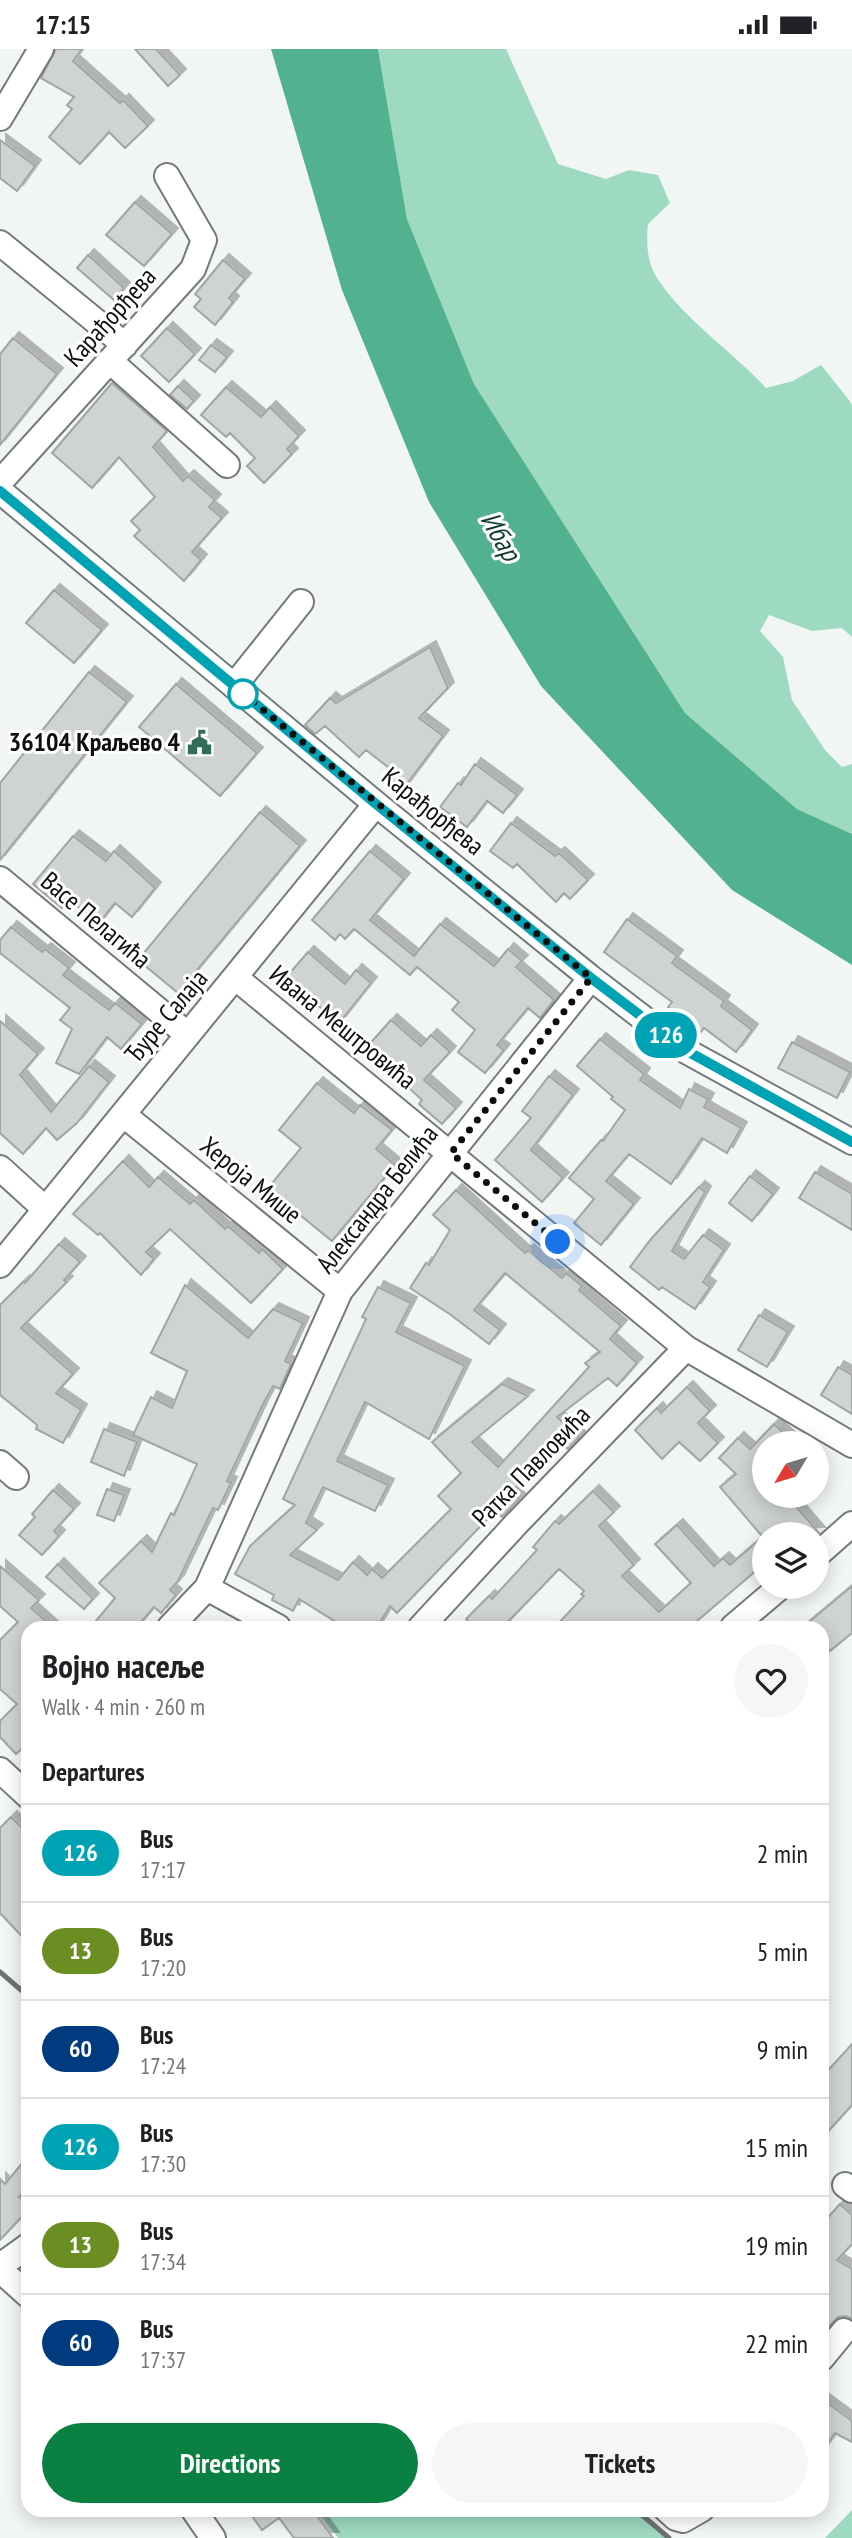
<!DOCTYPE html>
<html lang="en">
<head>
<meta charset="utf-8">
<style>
  :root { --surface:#fff; --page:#f6f6f6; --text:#202124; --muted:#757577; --line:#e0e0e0; --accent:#0b8043 }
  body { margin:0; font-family:"PT Sans Narrow",sans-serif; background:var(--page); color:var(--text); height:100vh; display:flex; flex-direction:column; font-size:26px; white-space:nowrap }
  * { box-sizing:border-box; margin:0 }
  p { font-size:23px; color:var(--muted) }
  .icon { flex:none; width:38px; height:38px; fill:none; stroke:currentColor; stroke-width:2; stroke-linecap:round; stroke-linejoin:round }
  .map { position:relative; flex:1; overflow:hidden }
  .sheet { position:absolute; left:21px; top:1572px; width:808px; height:896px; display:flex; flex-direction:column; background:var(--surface); border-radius:21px; box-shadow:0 4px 18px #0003 }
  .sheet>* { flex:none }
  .badge { padding:0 14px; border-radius:23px; font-size:24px; line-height:46px }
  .needle { width:46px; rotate:232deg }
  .buttons { position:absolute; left:752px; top:1382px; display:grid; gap:14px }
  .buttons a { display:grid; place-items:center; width:77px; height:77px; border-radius:50%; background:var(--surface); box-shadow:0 4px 18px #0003; font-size:35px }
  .you { position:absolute; width:35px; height:35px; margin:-18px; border:5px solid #fff; border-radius:50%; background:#1a73e8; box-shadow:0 0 0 10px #1a73e833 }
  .map>.badge { position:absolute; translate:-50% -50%; box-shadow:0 0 0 4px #fff }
  h2 { padding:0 21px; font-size:26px; line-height:63px }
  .round { display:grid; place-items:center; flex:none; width:74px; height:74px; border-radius:37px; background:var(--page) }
  .overview { display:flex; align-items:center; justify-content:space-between; height:119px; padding:0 21px }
  h1 { font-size:33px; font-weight:700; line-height:52px }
  .button { display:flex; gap:14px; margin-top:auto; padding:14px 21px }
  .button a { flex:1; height:80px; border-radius:42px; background:var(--accent); color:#fff; font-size:28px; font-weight:700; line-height:80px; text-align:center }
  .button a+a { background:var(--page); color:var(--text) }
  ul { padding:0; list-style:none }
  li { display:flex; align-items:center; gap:21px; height:98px; padding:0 21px; border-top:2px solid var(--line) }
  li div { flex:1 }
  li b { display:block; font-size:26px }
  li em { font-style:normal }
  li .badge { min-width:77px; font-weight:700; text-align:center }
  .status { display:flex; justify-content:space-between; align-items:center; height:49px; padding:0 35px; background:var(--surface); direction:ltr }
  .status svg { height:19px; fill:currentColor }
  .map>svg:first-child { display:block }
  .green { fill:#9edac1 }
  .water { fill:#52b18e }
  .building { fill:#cfd3d1; stroke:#a1a6a3; stroke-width:2; filter:url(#shadow) }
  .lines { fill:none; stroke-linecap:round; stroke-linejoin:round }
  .minor-casing { stroke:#757a78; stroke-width:28 }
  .minor { stroke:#fff; stroke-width:24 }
  .rail { stroke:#6e7270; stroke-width:5 }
  .line-casing { stroke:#fff; stroke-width:16 }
  .line { stroke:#00a3b4; stroke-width:10 }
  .walk { stroke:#0d0f0e; stroke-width:7; stroke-dasharray:0 12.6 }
  .stop-dot { fill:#fff; stroke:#00a3b4; stroke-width:3.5 }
  .labels { text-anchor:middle; stroke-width:6; stroke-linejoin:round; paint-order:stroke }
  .street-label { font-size:26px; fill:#0d0f0e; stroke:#fff }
  .poi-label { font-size:26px; font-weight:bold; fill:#0d0f0e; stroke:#fff; text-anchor:end }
  .water-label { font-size:28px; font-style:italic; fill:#113c2d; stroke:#fff }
</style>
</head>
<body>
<div class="status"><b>17:15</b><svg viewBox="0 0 49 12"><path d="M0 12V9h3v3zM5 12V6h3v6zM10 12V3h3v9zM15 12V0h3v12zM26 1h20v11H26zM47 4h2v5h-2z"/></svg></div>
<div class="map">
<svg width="852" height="2489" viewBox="0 0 852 2489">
  <defs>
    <filter id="shadow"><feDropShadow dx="6" dy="-6" stdDeviation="0" flood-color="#0004"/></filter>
  </defs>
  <rect width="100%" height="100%" fill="#f1f6f4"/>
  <path class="green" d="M 378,0 L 506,0 L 558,115 L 606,130 L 629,121 L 658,126 L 670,154 L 648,175 C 646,195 647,215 659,232 C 686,272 733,303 766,339 L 793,332 L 821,316 L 849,351 L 852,356 L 852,588 L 842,579 L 812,582 L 769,566 L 760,582 L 783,608 L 792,651 L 825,701 L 842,718 L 852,715 L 852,785 L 797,760 L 685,664 L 474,335 L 407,170 Z
    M 317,2461 L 635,2461 L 669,2489 L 338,2489 Z
    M 852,2461 L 852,2489 L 825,2489 Z"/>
  <path class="water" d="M 271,0 L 378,0 L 407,170 L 474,335 L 685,664 L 797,760 L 852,785 L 852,916 L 732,841 L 541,637 L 429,453 L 342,241 Z"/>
  <path class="building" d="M 56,0 L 82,0 L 73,12 L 120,54 L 123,51 L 148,77 L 125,99 L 109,83 L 80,115 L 49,88 L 72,60 L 67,56 L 74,48 L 41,29 Z
    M 135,0 L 156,0 L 180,26 L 168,37 Z
    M 0,91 L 35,117 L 17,142 L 0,129 Z
    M 135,153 L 172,185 L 144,217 L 106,186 Z
    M 88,206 L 124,239 L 114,251 L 77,219 Z
    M 223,211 L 245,230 L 229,249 L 233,253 L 215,276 L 194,258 L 201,250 L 195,245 Z
    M 167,279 L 195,305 L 169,333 L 141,307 Z
    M 13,289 L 57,325 L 0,396 L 0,305 Z
    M 211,296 L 227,308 L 215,323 L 199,311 Z
    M 112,334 L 167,382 L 153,398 L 183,432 L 188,427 L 215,451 L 209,458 L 222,469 L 192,503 L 201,511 L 184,532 L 134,487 L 140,481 L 131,472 L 155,448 L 119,408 L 92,439 L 52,404 Z
    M 178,337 L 194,352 L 187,360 L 170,346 Z
    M 226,338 L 261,368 L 270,358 L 299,387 L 287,400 L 292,405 L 264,434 L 247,417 L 255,409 L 230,384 L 226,388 L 201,366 Z
    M 54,541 L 102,581 L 74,614 L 26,574 Z
    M 430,598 L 448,639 L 419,669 L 443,687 L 403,740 L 388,728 L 393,722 L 366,701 L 359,708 L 325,677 L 315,685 L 305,676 L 330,649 L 336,654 Z
    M 89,623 L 127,653 L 0,811 L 0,734 Z
    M 176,635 L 257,704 L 220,747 L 139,678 Z
    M 475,715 L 517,746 L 503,764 L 487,752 L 467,778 L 440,758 L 458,734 L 461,736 Z
    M 260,763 L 300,797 L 178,944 L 138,911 Z
    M 511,774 L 555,807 L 559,804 L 588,831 L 570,850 L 564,844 L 556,853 L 517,815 L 513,819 L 490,802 Z
    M 73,787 L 106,812 L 114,802 L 155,839 L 132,868 L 115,854 L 98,875 L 69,850 L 62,859 L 33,835 Z
    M 370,802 L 404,830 L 370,871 L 414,907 L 440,875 L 494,917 L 508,900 L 522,912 L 516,918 L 554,951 L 540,969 L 528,959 L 497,996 L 504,1001 L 485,1024 L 458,1003 L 475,981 L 452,961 L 459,953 L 417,918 L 410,926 L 354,880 L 345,890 L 340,885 L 335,891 L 312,871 Z
    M 627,870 L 677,907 L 672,914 L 724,952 L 721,957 L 752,981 L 736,1003 L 704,979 L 701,983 L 668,958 L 672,953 L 604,903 Z
    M 11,878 L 42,903 L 45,900 L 69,919 L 63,926 L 109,961 L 115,954 L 142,975 L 121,1000 L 107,988 L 79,1025 L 56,1014 L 72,980 L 60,971 L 70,959 L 0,904 L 0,891 Z
    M 308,903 L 345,935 L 356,921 L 371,934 L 340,973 L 314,954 L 311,958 L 282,933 Z
    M 391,971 L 421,997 L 431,986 L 450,1003 L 424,1031 L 456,1059 L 442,1075 L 419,1055 L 422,1051 L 366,999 Z
    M 0,972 L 38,1005 L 20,1026 L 51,1063 L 89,1017 L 109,1033 L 77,1074 L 57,1091 L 46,1079 L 23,1105 L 0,1084 Z
    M 600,990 L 644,1025 L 640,1031 L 680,1059 L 689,1040 L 708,1050 L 704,1058 L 741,1079 L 727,1104 L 702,1089 L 671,1135 L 629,1105 L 606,1132 L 634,1155 L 601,1196 L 574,1174 L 594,1150 L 569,1129 L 601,1091 L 603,1092 L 625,1061 L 611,1050 L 613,1048 L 577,1017 Z
    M 792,993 L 850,1023 L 837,1049 L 778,1019 Z
    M 549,1027 L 573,1046 L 531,1101 L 563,1129 L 542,1153 L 495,1111 L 531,1069 L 522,1062 Z
    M 317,1034 L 354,1064 L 360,1056 L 392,1081 L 376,1100 L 395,1116 L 332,1192 L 300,1166 L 295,1171 L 263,1145 L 301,1099 L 279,1081 Z
    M 123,1112 L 149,1138 L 158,1128 L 190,1155 L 194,1151 L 225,1180 L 228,1177 L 259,1204 L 262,1200 L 283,1220 L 251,1254 L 170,1180 L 146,1203 L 154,1210 L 141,1226 L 100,1184 L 98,1186 L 73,1165 Z
    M 815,1123 L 852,1145 L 852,1181 L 799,1149 Z
    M 750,1127 L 773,1145 L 752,1172 L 729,1154 Z
    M 699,1138 L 705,1143 L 672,1202 L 684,1210 L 703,1186 L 724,1201 L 703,1233 L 710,1238 L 695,1260 L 662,1238 L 659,1241 L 630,1218 L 651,1190 Z
    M 456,1141 L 525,1204 L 528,1201 L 562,1229 L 566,1224 L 582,1237 L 579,1241 L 621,1277 L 610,1290 L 637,1314 L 617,1337 L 608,1329 L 557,1368 L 579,1388 L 568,1400 L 559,1392 L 517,1437 L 513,1443 L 519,1450 L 502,1468 L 496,1461 L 397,1564 L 390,1557 L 377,1578 L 344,1578 L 299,1550 L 293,1562 L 272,1551 L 274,1546 L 235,1525 L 250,1497 L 295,1456 L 283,1450 L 366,1270 L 362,1268 L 378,1238 L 411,1254 L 396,1283 L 465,1317 L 429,1390 L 365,1353 L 337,1412 L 388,1436 L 375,1462 L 323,1438 L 306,1474 L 317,1481 L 290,1506 L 338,1531 L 353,1513 L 367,1526 L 372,1520 L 382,1529 L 451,1460 L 438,1447 L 461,1424 L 432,1393 L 502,1335 L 528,1347 L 472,1393 L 498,1418 L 589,1318 L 585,1314 L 600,1303 L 505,1224 L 474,1261 L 500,1281 L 489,1295 L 451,1266 L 410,1239 L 426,1214 L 429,1216 L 450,1181 L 433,1166 Z
    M 59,1195 L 80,1213 L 64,1231 L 67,1233 L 21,1279 L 73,1325 L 56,1344 L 81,1361 L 63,1394 L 36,1380 L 37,1376 L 0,1346 L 0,1256 L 24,1232 L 25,1234 Z
    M 185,1236 L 248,1289 L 273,1260 L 303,1274 L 285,1312 L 291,1315 L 280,1340 L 273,1337 L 263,1355 L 227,1432 L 231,1434 L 218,1461 L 213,1459 L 178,1532 L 170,1541 L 176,1546 L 161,1564 L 154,1558 L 137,1578 L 91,1578 L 115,1549 L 99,1534 L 141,1492 L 152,1503 L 171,1464 L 174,1466 L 197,1415 L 133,1386 L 151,1348 L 172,1359 L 187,1322 L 151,1304 Z
    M 759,1266 L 788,1283 L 767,1318 L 738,1301 Z
    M 838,1318 L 852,1326 L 852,1365 L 821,1346 Z
    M 687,1338 L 710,1362 L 698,1374 L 718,1394 L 700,1412 L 679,1393 L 662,1410 L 635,1381 L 657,1359 L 661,1364 Z
    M 774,1375 L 795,1395 L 765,1395 L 765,1447 L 787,1447 L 819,1484 L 765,1486 L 765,1514 L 690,1578 L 555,1578 L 584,1547 L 581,1545 L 584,1542 L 559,1520 L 503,1578 L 474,1578 L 466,1570 L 489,1547 L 492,1550 L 537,1501 L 533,1498 L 555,1472 L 559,1475 L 593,1442 L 614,1463 L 599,1477 L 634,1516 L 622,1527 L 659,1563 L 691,1534 L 655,1495 L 677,1476 L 714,1517 L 723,1509 L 730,1516 L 765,1486 L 761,1486 L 720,1438 L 736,1425 L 719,1409 L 738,1389 L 750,1400 Z
    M 104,1380 L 137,1393 L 124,1427 L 91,1413 Z
    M 107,1440 L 124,1446 L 114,1472 L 97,1466 Z
    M 53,1441 L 74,1460 L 54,1482 L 59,1487 L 42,1506 L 19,1486 L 35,1468 L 32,1465 Z
    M 58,1515 L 93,1550 L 84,1560 L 46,1528 Z
    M 0,1517 L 39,1551 L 31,1559 L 52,1578 L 28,1578 L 28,1694 L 16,1705 L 0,1688 L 0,1672 L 17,1655 L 0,1640 L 0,1591 L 18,1573 L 0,1557 Z
    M 852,1537 L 852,1584 L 830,1602 L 822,1593 L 822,1578 L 803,1578 Z
    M 11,1768 L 28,1785 L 28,1894 L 0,1864 L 0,1779 Z
    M 852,1995 L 852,2056 L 822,2089 L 822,2028 Z
    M 28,2107 L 28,2137 L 19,2148 L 28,2157 L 28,2161 L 0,2191 L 0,2130 L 5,2135 Z
    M 840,2155 L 852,2166 L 852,2195 L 837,2211 L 852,2220 L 852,2270 L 846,2267 L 838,2268 L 825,2281 L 822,2279 L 822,2175 Z
    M 822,2350 L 852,2372 L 852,2393 L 835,2384 L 822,2402 Z
    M 247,2460 L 312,2460 L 333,2489 L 294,2489 L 279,2469 L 262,2481 Z"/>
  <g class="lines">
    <defs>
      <path id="minor" d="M 0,69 L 41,0
        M 0,194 L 125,296
        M 110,312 L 227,416
        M 0,433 L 193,220 L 204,191 L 167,127
        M 0,442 L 376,755 L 591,929 L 686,1002 L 852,1093
        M 234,637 L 301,553
        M 0,830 L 187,985
        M 236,929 L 686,1299 L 852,1396
        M 124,1066 L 340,1242
        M 0,1119 L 44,1159
        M 0,1216 L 376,755
        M 0,1414 L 16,1428
        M 817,1506 L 852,1475
        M 207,1539 L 278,1578
        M 170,1578 L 207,1539 L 340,1242 L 591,929
        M 421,1578 L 517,1474 L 686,1299
        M 733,1578 L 780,1538
        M 0,1721 L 28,1747
        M 845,2136 L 852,2141
        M 0,2217 L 28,2197
        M 0,2221 L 28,2246
        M 822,2309 L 844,2282
        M 193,2460 L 213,2489
        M 666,2460 L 676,2469 L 683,2471 L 702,2460"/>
    </defs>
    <use href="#minor" class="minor-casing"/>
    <use href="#minor" class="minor"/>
    <path class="rail" d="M 0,1923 L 28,1947
      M 635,2460 L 669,2489"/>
  </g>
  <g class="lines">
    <defs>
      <path id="line" d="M 0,442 L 376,755 L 591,929 L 687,1002 L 852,1093"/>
    </defs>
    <use href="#line" class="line-casing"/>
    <use href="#line" class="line"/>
    <path class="walk" d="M 243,645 L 234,637 L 591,929 L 451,1104 L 558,1193"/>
  </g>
  <defs>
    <symbol id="civic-bare" viewBox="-9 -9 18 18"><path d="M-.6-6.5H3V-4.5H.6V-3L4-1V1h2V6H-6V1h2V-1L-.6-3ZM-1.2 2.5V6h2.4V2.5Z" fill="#316c56" stroke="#fff" stroke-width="2.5" paint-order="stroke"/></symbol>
  </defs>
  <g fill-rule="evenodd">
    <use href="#civic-bare" x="182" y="676" width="35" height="35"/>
  </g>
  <circle class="stop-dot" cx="243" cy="645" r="14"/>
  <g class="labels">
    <g class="street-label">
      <text transform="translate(110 268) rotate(-48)" y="9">Карађорђева</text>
      <text transform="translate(433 762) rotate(39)" y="9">Карађорђева</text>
      <text transform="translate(96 871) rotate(40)" y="9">Васе Пелагића</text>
      <text transform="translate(166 967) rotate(-50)" y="9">Ђуре Салаја</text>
      <text transform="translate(343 978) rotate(39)" y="9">Ивана Мештровића</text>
      <text transform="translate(251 1131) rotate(39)" y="9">Хероја Мише</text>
      <text transform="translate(377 1150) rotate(-52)" y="9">Александра Белића</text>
      <text transform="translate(531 1417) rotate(-46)" y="9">Ратка Павловића</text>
    </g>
    <g class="poi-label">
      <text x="180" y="702">36104 Краљево 4</text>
    </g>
    <g class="water-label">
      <text transform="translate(501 487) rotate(60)" y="10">Ибар</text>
    </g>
  </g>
</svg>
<div class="buttons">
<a><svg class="needle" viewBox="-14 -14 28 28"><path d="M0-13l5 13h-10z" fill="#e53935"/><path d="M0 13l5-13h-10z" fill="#757577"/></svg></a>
<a><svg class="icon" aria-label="layers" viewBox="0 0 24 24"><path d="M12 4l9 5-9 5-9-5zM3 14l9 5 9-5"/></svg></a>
</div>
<div class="you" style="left:558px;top:1193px"></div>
<b class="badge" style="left:666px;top:986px;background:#00a3b4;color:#fff">126</b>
<section class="sheet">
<div class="overview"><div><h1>Војно насеље</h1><p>Walk · 4 min · 260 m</p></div><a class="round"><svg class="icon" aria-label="heart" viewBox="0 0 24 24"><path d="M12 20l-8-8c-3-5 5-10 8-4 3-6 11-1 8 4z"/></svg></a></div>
<h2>Departures</h2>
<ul>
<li><span class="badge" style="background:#00a3b4;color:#fff">126</span><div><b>Bus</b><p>17:17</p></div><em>2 min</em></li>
<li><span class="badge" style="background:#6b8e23;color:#fff">13</span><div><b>Bus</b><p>17:20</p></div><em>5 min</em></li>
<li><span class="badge" style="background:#003b80;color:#fff">60</span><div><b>Bus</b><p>17:24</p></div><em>9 min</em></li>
<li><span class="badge" style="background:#00a3b4;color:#fff">126</span><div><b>Bus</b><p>17:30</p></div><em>15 min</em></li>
<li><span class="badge" style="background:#6b8e23;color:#fff">13</span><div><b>Bus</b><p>17:34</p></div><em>19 min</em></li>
<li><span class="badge" style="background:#003b80;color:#fff">60</span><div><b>Bus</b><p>17:37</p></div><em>22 min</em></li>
</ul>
<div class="button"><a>Directions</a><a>Tickets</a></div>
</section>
</div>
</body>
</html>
